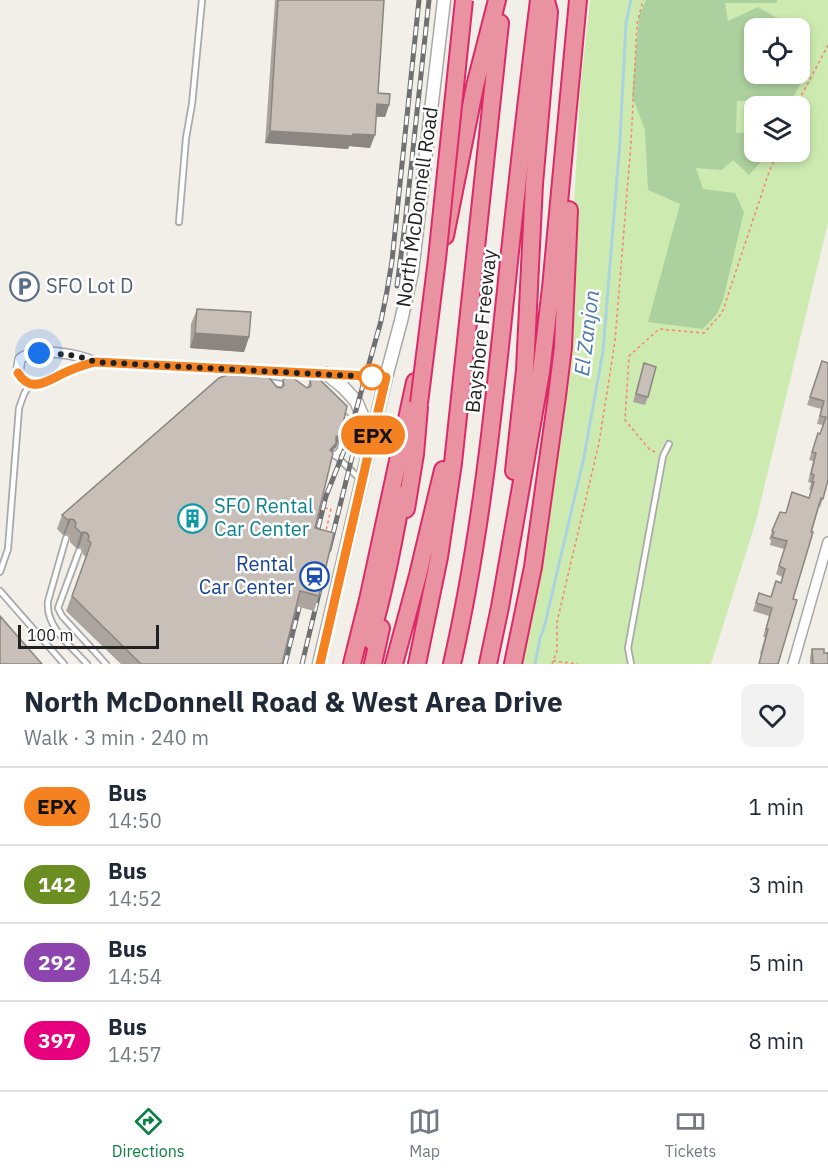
<!DOCTYPE html>
<html lang="en">
<head>
<meta charset="utf-8">
<style>
  :root { --surface:#fff; --page:#f2f2f3; --text:#1f2937; --muted:#747a83; --line:#e0e1e3; --accent:#0b8043 }
  body { margin:0; font-family:"IBM Plex Sans",sans-serif; background:var(--page); color:var(--text); height:100vh; display:flex; flex-direction:column; font-size:22px; white-space:nowrap }
  * { box-sizing:border-box; margin:0 }
  p { font-size:20px; color:var(--muted) }
  .icon { flex:none; width:33px; height:33px; fill:none; stroke:currentColor; stroke-width:2; stroke-linecap:round; stroke-linejoin:round }
  .map { position:relative; height:664px; overflow:hidden }
  .panel { display:flex; flex-direction:column; background:var(--surface); flex:1 }
  .panel>* { flex:none }
  .badge { padding:0 12px; border-radius:20px; font-size:21px; line-height:39px }
  .tools { position:absolute; left:744px; top:18px; display:grid; gap:12px }
  .tools a { display:grid; place-items:center; width:66px; height:66px; border-radius:12px; background:var(--surface); box-shadow:0 3px 9px #0003; font-size:30px }
  .scale { position:absolute; left:18px; bottom:15px; width:141px; box-sizing:border-box; padding-left:6px; border:3px solid #222; border-top:0; font-size:16px; line-height:21px; white-space:nowrap; color:#222; -webkit-text-stroke:4px #fff; paint-order:stroke }
  .you { position:absolute; width:30px; height:30px; margin:-15px; border:4px solid #fff; border-radius:50%; background:#1a73e8; box-shadow:0 0 0 9px #1a73e833 }
  .map>.badge { position:absolute; translate:-50% -50%; box-shadow:0 0 0 3px #fff }
  .round { display:grid; place-items:center; flex:none; width:63px; height:63px; border-radius:12px; background:var(--page) }
  .summary { display:flex; align-items:center; justify-content:space-between; height:102px; padding:0 24px }
  h1 { font-size:28px; font-weight:700; line-height:45px }
  ul { padding:0; list-style:none }
  li { display:flex; align-items:center; gap:18px; height:78px; padding:0 24px; border-top:2px solid var(--line) }
  li div { flex:1 }
  li b { display:block; font-size:22px }
  li em { font-style:normal }
  li .badge { min-width:66px; font-weight:700; text-align:center }
  .menu { display:flex; justify-content:space-around; align-items:center; height:84px; border-top:2px solid var(--line); background:var(--surface); font-size:16px; color:var(--muted) }
  .menu a { display:grid; justify-items:center; gap:3px }
  .menu .selected { color:var(--accent) }
  .map>svg:first-child { display:block }
  .grass { fill:#cdebb0; fill-rule:evenodd }
  .forest { fill:#add19e; fill-rule:evenodd }
  .lines { fill:none; stroke-linecap:round; stroke-linejoin:round }
  .stream { stroke:#aad3df; stroke-width:3 }
  .service-casing { stroke:#a9a9a9; stroke-width:8 }
  .minor-casing { stroke:#a9a9a9; stroke-width:12 }
  .tertiary-casing { stroke:#a9a9a9; stroke-width:15 }
  .motorway-casing { stroke:#dc2a67; stroke-width:20 }
  .path { stroke:#fa8072; stroke-width:1.5; stroke-dasharray:3 3; stroke-linecap:butt }
  .service { stroke:#fff; stroke-width:4.5 }
  .minor { stroke:#fff; stroke-width:9 }
  .tertiary { stroke:#fff; stroke-width:12 }
  .motorway { stroke:#e892a2; stroke-width:16 }
  .rail-casing { stroke:#707070; stroke-width:5 }
  .rail { stroke:#fff; stroke-width:3; stroke-dasharray:9; stroke-linecap:butt }
  .motorway-bridge-casing { stroke:#dc2a67; stroke-width:20; stroke-linecap:butt }
  .motorway-bridge { stroke:#e892a2; stroke-width:16 }
  .wall { fill:#aba49e }
  .shaded-wall { fill:#8b8681 }
  .building { fill:#c7bfb8; stroke:#8b8681; stroke-width:1.5 }
  .line-casing { stroke:#fff; stroke-width:14 }
  .line { stroke:#f58220; stroke-width:9 }
  .walk { stroke:#222; stroke-width:6; stroke-dasharray:0 10.8 }
  .stop-dot { fill:#fff; stroke:#f58220; stroke-width:3 }
  .labels { text-anchor:middle; stroke-width:5; stroke-linejoin:round; paint-order:stroke }
  .street-label { font-size:20px; fill:#222; stroke:#fff }
  .service-label { font-size:20px; fill:#4e5e75; stroke:#fff; text-anchor:start }
  .culture-label { font-size:20px; fill:#0d838f; stroke:#fff; text-anchor:start }
  .transit-label { font-size:20px; fill:#164399; stroke:#fff; text-anchor:end }
  .water-label { font-size:21px; font-style:italic; fill:#4a7aab; stroke:#fff }
</style>
</head>
<body>
<div class="map">
<svg width="828" height="664" viewBox="0 0 828 664">
  <rect width="100%" height="100%" fill="#f2efe9"/>
  <path class="grass" d="M 590,0 L 828,0 L 828,223 L 756,521 L 711,664 L 507,664 L 567,341 L 580,91 ZM 754,28 L 800,28 L 800,74 L 754,74 ZM 754,106 L 800,106 L 800,152 L 754,152 Z"/>
  <path class="forest" d="M 646,0 L 778,0 L 776,3 L 725,3 L 728,21 L 758,7 L 775,17 L 803,22 L 810,67 L 788,106 L 755,106 L 757,100 L 737,101 L 736,133 L 754,132 L 754,152 L 769,152 L 769,153 L 749,175 L 733,160 L 722,170 L 696,168 L 703,189 L 735,193 L 744,212 L 723,300 L 717,314 L 703,329 L 648,322 L 680,204 L 648,190 L 645,130 L 632,96 L 639,16 ZM 754,28 L 800,28 L 800,74 L 754,74 Z"/>
  <g class="lines">
    <path class="stream" d="M 535,664 L 540,638 L 544,628 L 584,457 L 603,351 L 620,141 L 626,23 L 631,0"/>
    <defs>
      <path id="service" d="M 179,222 L 186,138 L 192,104 L 202,0
        M 268,382 L 287,385
        M 334,454 L 360,479
        M 335,456 L 340,450 L 347,419 L 342,414
        M 66,538 L 48,601 C 45,627 71,646 87,664
        M 79,551 L 58,608 L 62,616 L 106,664
        M 0,572 L 8,549 L 19,408 L 24,394 L 30,384
        M 0,591 L 64,664
        M 631,664 L 628,648 L 663,456 L 669,444"/>
      <path id="minor" d="M 95,362 C 78,354 36,346 20,359 L 18,373 C 32,395 51,379 68,371 C 77,367 86,364 95,362 L 386,377
        M 793,664 L 828,542"/>
      <path id="tertiary" d="M 327,374 L 343,387 L 356,401 L 372,438
        M 319,664 L 386,377 L 401,321 L 412,272 L 444,0"/>
      <path id="motorway" d="M 445,236 L 475,86 L 497,0
        M 514,471 L 525,370 L 534,184 L 549,12 L 546,1
        M 406,509 L 415,454 L 419,407
        M 370,640 C 384,592 393,544 402,495
        M 352,664 L 368,600 L 415,382
        M 373,664 L 381,628
        M 394,664 L 418,575 L 443,470
        M 417,664 L 439,557 L 453,463 L 500,23
        M 452,664 C 480,541 493,415 506,290 C 516,193 527,97 539,0
        M 488,664 L 500,607 L 541,372 L 551,288 L 578,0
        M 513,664 L 533,567 L 557,396 L 563,347 L 569,210"/>
    </defs>
    <use href="#service" class="service-casing"/>
    <use href="#minor" class="minor-casing"/>
    <use href="#tertiary" class="tertiary-casing"/>
    <use href="#motorway" class="motorway-casing"/>
    <path class="path" d="M 796,106 L 828,45
      M 655,452 L 649,449 L 625,420 L 629,356 L 659,329 L 704,333 L 722,313 L 769,172 L 778,152
      M 319,507 L 331,509 L 326,531
      M 553,661 L 578,664
      M 552,664 L 557,651 L 557,622 L 599,443 L 615,341 L 631,143 L 637,24 L 643,0"/>
    <use href="#service" class="service"/>
    <use href="#minor" class="minor"/>
    <use href="#tertiary" class="tertiary"/>
    <use href="#motorway" class="motorway"/>
    <defs>
      <path id="rail" d="M 397,286 L 405,224 L 429,0
        M 314,545 L 326,496 L 346,446 L 381,321 L 387,291 L 392,261 L 419,0
        M 329,550 L 357,437
        M 285,664 L 303,592
        M 302,664 L 321,585"/>
    </defs>
    <use href="#rail" class="rail-casing"/>
    <use href="#rail" class="rail"/>
    <defs>
      <path id="motorway-bridge" d="M 419,403 L 437,259 L 464,0"/>
    </defs>
    <use href="#motorway-bridge" class="motorway-bridge-casing"/>
    <use href="#motorway-bridge" class="motorway-bridge"/>
  </g>
  <path class="wall" d="M 275,0 L 384,0 L 378,93 L 389,105 L 385,117 L 376,117 L 370,148 L 349,146 L 348,149 L 265,143 Z
    M 197,309 L 249,337 L 244,352 L 190,348 L 191,324 Z
    M 822,361 L 828,363 L 823,499 L 820,507 L 819,507 L 793,599 L 778,664 L 759,664 L 761,654 L 760,654 L 765,637 L 763,637 L 769,616 L 753,611 L 759,593 L 771,597 L 776,581 L 781,583 L 782,577 L 776,574 L 784,549 L 770,545 L 771,540 L 769,539 L 780,512 L 785,513 L 809,497 L 811,490 L 809,490 L 811,483 L 808,482 L 813,461 L 809,460 L 818,433 L 820,434 L 823,425 L 817,424 L 821,409 L 807,405 Z
    M 644,363 L 648,397 L 645,405 L 633,402 Z
    M 259,377 L 281,388 L 283,380 L 307,388 L 310,380 L 336,448 L 334,449 L 333,453 L 315,528 L 319,596 L 314,611 L 296,606 L 282,664 L 121,664 L 66,611 L 86,558 L 83,554 L 83,551 L 82,548 L 79,547 L 76,548 L 70,542 L 70,537 L 69,535 L 65,534 L 63,535 L 57,529 L 62,515 Z
    M 812,649 L 824,653 L 828,664 L 810,664 L 810,657 Z"/>
  <path class="shaded-wall" d="M 377,104 L 389,105 L 385,117 L 372,116 Z
    M 270,131 L 353,134 L 375,135 L 370,148 L 349,146 L 348,149 L 265,143 Z
    M 195,333 L 249,337 L 244,352 L 190,348 Z
    M 341,433 L 336,448 L 334,449 L 331,458 L 330,450 L 336,437 Z
    M 71,519 L 65,534 L 63,535 L 68,520 Z
    M 84,532 L 79,547 L 76,548 L 81,533 Z"/>
  <path class="building" d="M 278,0 L 384,0 L 378,93 L 390,94 L 389,105 L 377,104 L 375,135 L 353,134 L 353,136 L 270,131 Z
    M 197,309 L 251,312 L 249,337 L 195,333 Z
    M 822,361 L 828,363 L 828,480 L 823,499 L 821,498 L 811,532 L 813,532 L 811,539 L 793,599 L 797,600 L 778,664 L 759,664 L 768,629 L 766,629 L 772,608 L 756,603 L 759,593 L 771,597 L 776,581 L 781,583 L 785,569 L 779,566 L 787,541 L 772,537 L 774,532 L 772,531 L 780,512 L 786,513 L 792,492 L 809,498 L 814,482 L 812,482 L 814,475 L 811,474 L 816,453 L 812,452 L 818,433 L 820,434 L 826,417 L 820,416 L 824,401 L 810,397 Z
    M 644,363 L 656,367 L 648,397 L 636,394 Z
    M 264,372 L 277,387 L 281,388 L 284,385 L 283,380 L 289,375 L 307,388 L 311,386 L 310,380 L 314,377 L 318,378 L 347,406 L 341,433 L 336,437 L 336,443 L 330,450 L 333,453 L 315,528 L 334,533 L 319,596 L 300,591 L 282,664 L 141,664 L 72,596 L 91,543 L 88,540 L 89,536 L 87,533 L 84,532 L 81,533 L 75,527 L 76,523 L 74,520 L 71,519 L 68,520 L 62,515 L 219,378 L 227,375 L 259,377 Z
    M 0,616 L 42,664 L 0,664 Z
    M 812,649 L 824,649 L 824,653 L 828,653 L 828,664 L 813,664 Z"/>
  <g class="lines">
    <defs>
      <path id="line" d="M 18,373 C 31,394 47,381 64,373 C 74,368 84,365 95,362 L 386,377 L 320,664"/>
    </defs>
    <use href="#line" class="line-casing"/>
    <use href="#line" class="line"/>
    <path class="walk" d="M 39,353 C 59,354 77,354 95,362 L 372,377"/>
  </g>
  <defs>
    <symbol id="parking-ring" viewBox="-11 -11 22 22"><circle r="9.5" fill="#fff" stroke="#5c6f8a" stroke-width="1.5"/><path d="M-3.5-5.5H1a3.5 3.5 0 0 1 0 7H-1V5.5H-3.5ZM-1-3.4V-.6H.8a1.4 1.4 0 0 0 0-2.8Z" fill="#5c6f8a"/></symbol>
    <symbol id="building-ring" viewBox="-11 -11 22 22"><circle r="9.5" fill="#fff" stroke="#0f9aa8" stroke-width="1.5"/><path d="M-4-6H4V6H1V3H-1V6H-4ZM-2.5-4.3h1.7v1.8h-1.7ZM.8-4.3h1.7v1.8H.8ZM-2.5-1h1.7V.8h-1.7ZM.8-1h1.7V.8H.8Z" fill="#0f9aa8"/></symbol>
    <symbol id="station-ring" viewBox="-11 -11 22 22"><circle r="9.5" fill="#fff" stroke="#1a4fb4" stroke-width="1.5"/><path d="M-3-6H3Q5-6 5-4V2Q5 4 3 4L4.5 6H3L1.5 4h-3L-3 6H-4.5L-3 4Q-5 4-5 2V-4Q-5-6-3-6ZM-3.5-4v3h7v-3ZM-3.5 1v1.5H-2V1ZM2 1v1.5H3.5V1Z" fill="#1a4fb4"/></symbol>
  </defs>
  <g fill-rule="evenodd">
    <use href="#parking-ring" x="8" y="270" width="33" height="33"/>
    <use href="#building-ring" x="176" y="502" width="33" height="33"/>
    <use href="#station-ring" x="298" y="560" width="33" height="33"/>
  </g>
  <circle class="stop-dot" cx="372" cy="377" r="12"/>
  <g class="labels">
    <g class="street-label">
      <text transform="translate(417 207) rotate(-82)" y="7">North McDonnell Road</text>
      <text transform="translate(481 331) rotate(-84)" y="7">Bayshore Freeway</text>
    </g>
    <g class="service-label">
      <text x="46" y="293">SFO Lot D</text>
    </g>
    <g class="culture-label">
      <text x="214" y="513">SFO Rental<tspan x="214" dy="23">Car Center</tspan></text>
    </g>
    <g class="transit-label">
      <text x="294" y="571">Rental<tspan x="294" dy="23">Car Center</tspan></text>
    </g>
    <g class="water-label">
      <text transform="translate(587 333) rotate(-83)" y="7">El Zanjon</text>
    </g>
  </g>
</svg>
<div class="tools">
<a><svg class="icon" aria-label="locate" viewBox="0 0 24 24"><circle cx="12" cy="12" r="6"/><path d="M12 2v4M12 18v4M2 12h4M18 12h4"/></svg></a>
<a><svg class="icon" aria-label="layers" viewBox="0 0 24 24"><path d="M12 4l9 5-9 5-9-5zM3 14l9 5 9-5"/></svg></a>
</div>
<div class="scale">100 m</div>
<div class="you" style="left:39px;top:353px"></div>
<b class="badge" style="left:373px;top:435px;background:#f58220;color:#111">EPX</b>
</div>
<section class="panel">
<div class="summary"><div><h1>North McDonnell Road &amp; West Area Drive</h1><p>Walk · 3 min · 240 m</p></div><a class="round"><svg class="icon" aria-label="heart" viewBox="0 0 24 24"><path d="M12 20l-8-8c-3-5 5-10 8-4 3-6 11-1 8 4z"/></svg></a></div>
<ul>
<li><span class="badge" style="background:#f58220;color:#111">EPX</span><div><b>Bus</b><p>14:50</p></div><em>1 min</em></li>
<li><span class="badge" style="background:#6b8e23;color:#fff">142</span><div><b>Bus</b><p>14:52</p></div><em>3 min</em></li>
<li><span class="badge" style="background:#8e44ad;color:#fff">292</span><div><b>Bus</b><p>14:54</p></div><em>5 min</em></li>
<li><span class="badge" style="background:#e6007e;color:#fff">397</span><div><b>Bus</b><p>14:57</p></div><em>8 min</em></li>
</ul>
</section>
<nav class="menu">
<a class="selected"><svg class="icon" aria-label="directions" viewBox="0 0 24 24"><path d="M12 3l9 9-9 9-9-9zM9 14v-3h6M13 9l2 2-2 2"/></svg>Directions</a>
<a><svg class="icon" aria-label="map" viewBox="0 0 24 24"><path d="M3 6l6-2 6 2 6-2v14l-6 2-6-2-6 2zM9 4v14M15 6v14"/></svg>Map</a>
<a><svg class="icon" aria-label="tickets" viewBox="0 0 24 24"><path d="M3 7h18v10H3zM15 7v10"/></svg>Tickets</a>
</nav>
</body>
</html>
